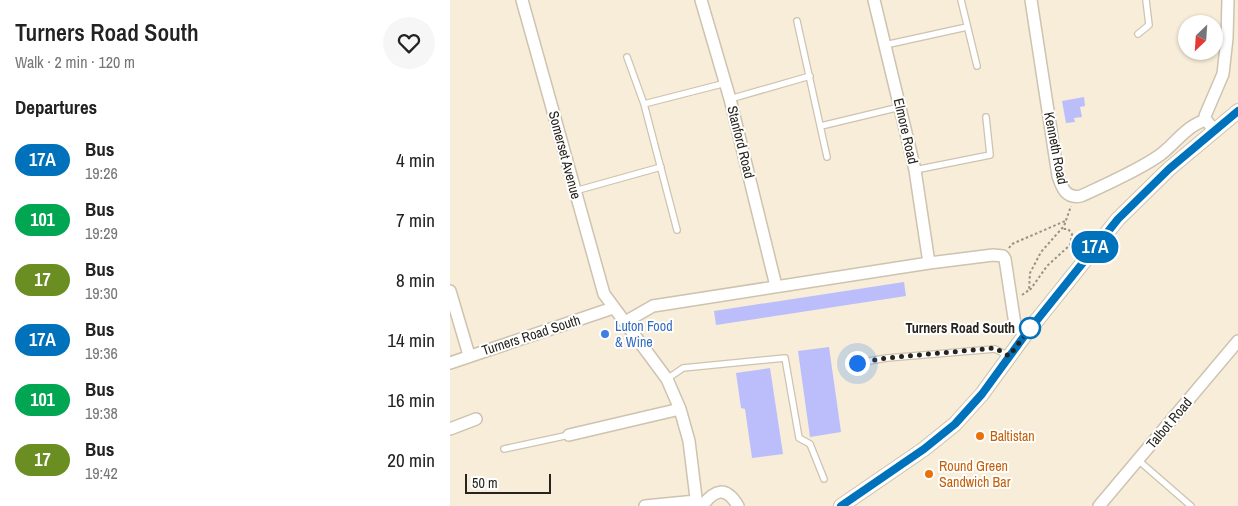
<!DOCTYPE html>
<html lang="en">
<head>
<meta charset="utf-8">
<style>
  :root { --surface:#fff; --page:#f6f6f6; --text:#222; --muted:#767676 }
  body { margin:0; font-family:"Archivo Narrow",sans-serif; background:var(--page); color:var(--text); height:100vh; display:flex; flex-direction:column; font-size:19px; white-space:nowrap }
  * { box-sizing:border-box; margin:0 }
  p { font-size:16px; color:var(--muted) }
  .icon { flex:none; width:28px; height:28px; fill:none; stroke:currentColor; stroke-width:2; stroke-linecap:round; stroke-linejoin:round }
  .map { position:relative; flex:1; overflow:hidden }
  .details { display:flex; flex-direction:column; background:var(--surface); width:450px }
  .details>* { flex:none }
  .badge { padding:0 10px; border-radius:16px; font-size:18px; line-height:32px }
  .needle { width:32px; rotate:205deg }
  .buttons { position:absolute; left:728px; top:15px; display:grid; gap:10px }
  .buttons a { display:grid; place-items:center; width:45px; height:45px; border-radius:50%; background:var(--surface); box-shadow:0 1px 4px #0004; font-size:25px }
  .scale { position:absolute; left:15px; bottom:12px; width:86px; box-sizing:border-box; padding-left:5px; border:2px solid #28241d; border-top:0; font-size:14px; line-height:18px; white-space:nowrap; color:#28241d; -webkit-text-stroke:4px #fff; paint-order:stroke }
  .you { position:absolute; width:25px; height:25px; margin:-12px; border:4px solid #fff; border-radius:50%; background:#1a73e8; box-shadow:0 0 0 8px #1a73e833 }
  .map>.badge { position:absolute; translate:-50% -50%; box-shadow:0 0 0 2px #fff }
  h2 { padding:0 15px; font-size:19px; line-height:45px }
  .round { display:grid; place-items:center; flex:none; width:52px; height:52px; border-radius:26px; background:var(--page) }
  .headline { display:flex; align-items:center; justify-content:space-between; height:85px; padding:0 15px }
  h1 { font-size:24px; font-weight:600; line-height:38px }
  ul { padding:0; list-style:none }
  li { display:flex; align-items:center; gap:15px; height:60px; padding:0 15px }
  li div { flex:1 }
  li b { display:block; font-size:19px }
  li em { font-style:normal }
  li .badge { min-width:55px; font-weight:700; text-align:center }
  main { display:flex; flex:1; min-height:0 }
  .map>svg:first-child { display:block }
  .building { fill:#bcbdfb }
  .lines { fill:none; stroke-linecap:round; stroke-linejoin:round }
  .service-casing { stroke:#cdc3b0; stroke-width:8 }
  .minor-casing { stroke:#cdc3b0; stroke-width:14 }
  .tertiary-casing { stroke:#cdc3b0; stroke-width:16 }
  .path { stroke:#999284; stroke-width:2; stroke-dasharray:2.5 2.5; stroke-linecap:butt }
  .service { stroke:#fff; stroke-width:5.5 }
  .minor { stroke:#fff; stroke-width:11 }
  .tertiary { stroke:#fff; stroke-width:14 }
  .line-casing { stroke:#fff; stroke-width:11 }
  .line { stroke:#0072bc; stroke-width:8 }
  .walk { stroke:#28241d; stroke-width:5; stroke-dasharray:0 9 }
  .stop-dot { fill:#fff; stroke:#0072bc; stroke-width:2.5 }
  .shop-dot { fill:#3f7fe0; stroke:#fff; stroke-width:2 }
  .food-dot { fill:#e8710a; stroke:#fff; stroke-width:2 }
  .labels { text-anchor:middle; stroke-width:4; stroke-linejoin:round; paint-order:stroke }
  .street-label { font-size:14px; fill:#28241d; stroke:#fff }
  .shop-label { font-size:14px; fill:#366cbe; stroke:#fff; text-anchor:start }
  .stop-label { font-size:14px; font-weight:bold; fill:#28241d; stroke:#fff; text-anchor:end }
  .food-label { font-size:14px; fill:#c56008; stroke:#fff; text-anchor:start }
</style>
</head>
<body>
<main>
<section class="details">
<div class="headline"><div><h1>Turners Road South</h1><p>Walk · 2 min · 120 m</p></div><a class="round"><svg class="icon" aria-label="heart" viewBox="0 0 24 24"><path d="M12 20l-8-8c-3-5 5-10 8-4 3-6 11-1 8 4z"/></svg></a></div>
<h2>Departures</h2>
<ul>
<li><span class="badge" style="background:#0072bc;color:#fff">17A</span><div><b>Bus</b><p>19:26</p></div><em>4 min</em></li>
<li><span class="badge" style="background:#00a651;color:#fff">101</span><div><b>Bus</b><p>19:29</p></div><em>7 min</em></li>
<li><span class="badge" style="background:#6b8e23;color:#fff">17</span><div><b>Bus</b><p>19:30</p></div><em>8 min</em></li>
<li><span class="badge" style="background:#0072bc;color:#fff">17A</span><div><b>Bus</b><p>19:36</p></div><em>14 min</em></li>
<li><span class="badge" style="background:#00a651;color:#fff">101</span><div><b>Bus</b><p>19:38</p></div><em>16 min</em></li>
<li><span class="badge" style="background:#6b8e23;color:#fff">17</span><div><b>Bus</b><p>19:42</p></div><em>20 min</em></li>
</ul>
</section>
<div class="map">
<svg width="788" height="506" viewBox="0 0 788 506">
  <rect width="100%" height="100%" fill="#f7edd9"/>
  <path class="building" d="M 634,97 L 635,106 L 630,107 L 632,117 L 624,118 L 625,122 L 616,123 L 612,101 Z
    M 454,282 L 456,296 L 266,325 L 264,311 Z
    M 379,347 L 391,432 L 360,437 L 348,351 Z
    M 320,368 L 333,454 L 302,458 L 295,409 L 291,408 L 286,373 Z"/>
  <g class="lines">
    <defs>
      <path id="service" d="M 511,0 L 527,66
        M 347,21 L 377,157
        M 688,34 L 699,25 L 696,0
        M 435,45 L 517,27
        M 177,57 L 194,104 L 227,230
        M 280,99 L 360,76
        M 194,104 L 276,83
        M 371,126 L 450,107
        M 465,170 L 540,155 L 536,117
        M 125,191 L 211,167
        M 407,363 L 437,358 L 545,349 L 559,356
        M 217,379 L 233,368 L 335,358 L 349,438 L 360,444 L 374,479
        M 54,449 L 119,435
        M 688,460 L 741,506"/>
      <path id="minor" d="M 72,0 L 154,294 L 217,379 L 230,409 L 239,441 L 247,506
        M 251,0 L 280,99 L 326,286
        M 424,0 L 465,170 L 479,263
        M 581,0 L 608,176 C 612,188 616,199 631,196 C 655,185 689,170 710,155 C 725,144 737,125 756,120
        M 760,125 L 756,120 L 755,116 L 773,74 L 777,38 L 778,0
        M 0,291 L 19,355
        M 175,322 L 203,306 L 479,263 L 543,255 L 553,256 L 555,259 L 564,318 L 565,324 L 575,335
        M 0,363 L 163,308
        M 0,429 L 26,419
        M 119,435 L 230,409
        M 195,506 L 246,501
        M 252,506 C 265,489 276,486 288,506
        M 649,506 L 788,341"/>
      <path id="tertiary" d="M 391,506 L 474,449 L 505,424 L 532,394 L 575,335 L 668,219 L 719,169 L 788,111"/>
    </defs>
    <use href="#service" class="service-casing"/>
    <use href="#minor" class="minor-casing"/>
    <use href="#tertiary" class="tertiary-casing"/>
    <path class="path" d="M 559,248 L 562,244 L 615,221
      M 580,290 L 597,266 L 620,245 L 622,234 L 618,229 L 612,229
      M 572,295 L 579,290 L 580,273 L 591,252 L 614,226 L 621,206"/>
    <use href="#service" class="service"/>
    <use href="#minor" class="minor"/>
    <use href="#tertiary" class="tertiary"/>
  </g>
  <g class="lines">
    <defs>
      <path id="line" d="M 391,506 L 474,449 L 505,424 L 532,394 L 575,335 L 668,219 L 719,169 L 788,111"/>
    </defs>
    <use href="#line" class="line-casing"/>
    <use href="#line" class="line"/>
    <path class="walk" d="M 407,363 L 436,358 L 545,348 L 559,356 L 585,322 L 580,328"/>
  </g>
  <circle class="stop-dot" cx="580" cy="328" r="10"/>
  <circle class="shop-dot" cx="155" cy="334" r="5"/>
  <g class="food-dot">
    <circle cx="530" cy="436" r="5"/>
    <circle cx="479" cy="474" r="5"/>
  </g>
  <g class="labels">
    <g class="street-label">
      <text transform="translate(456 131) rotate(77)" y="5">Elmore Road</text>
      <text transform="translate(291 142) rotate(76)" y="5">Stanford Road</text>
      <text transform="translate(606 148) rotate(79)" y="5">Kenneth Road</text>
      <text transform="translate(115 155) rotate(75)" y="5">Somerset Avenue</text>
      <text transform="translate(81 335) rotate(-18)" y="5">Turners Road South</text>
      <text transform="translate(719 423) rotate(-50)" y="5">Talbot Road</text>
    </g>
    <g class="shop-label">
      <text x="165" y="331">Luton Food<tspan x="165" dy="16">&amp; Wine</tspan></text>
    </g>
    <g class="stop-label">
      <text x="565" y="333">Turners Road South</text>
    </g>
    <g class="food-label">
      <text x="540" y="441">Baltistan</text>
      <text x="489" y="471">Round Green<tspan x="489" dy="16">Sandwich Bar</tspan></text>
    </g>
  </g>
</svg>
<div class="buttons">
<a><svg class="needle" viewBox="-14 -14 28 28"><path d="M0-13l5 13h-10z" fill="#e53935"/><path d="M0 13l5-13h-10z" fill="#767676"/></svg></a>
</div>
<div class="scale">50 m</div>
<div class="you" style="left:407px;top:363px"></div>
<b class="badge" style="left:645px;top:247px;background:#0072bc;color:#fff">17A</b>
</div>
</main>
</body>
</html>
